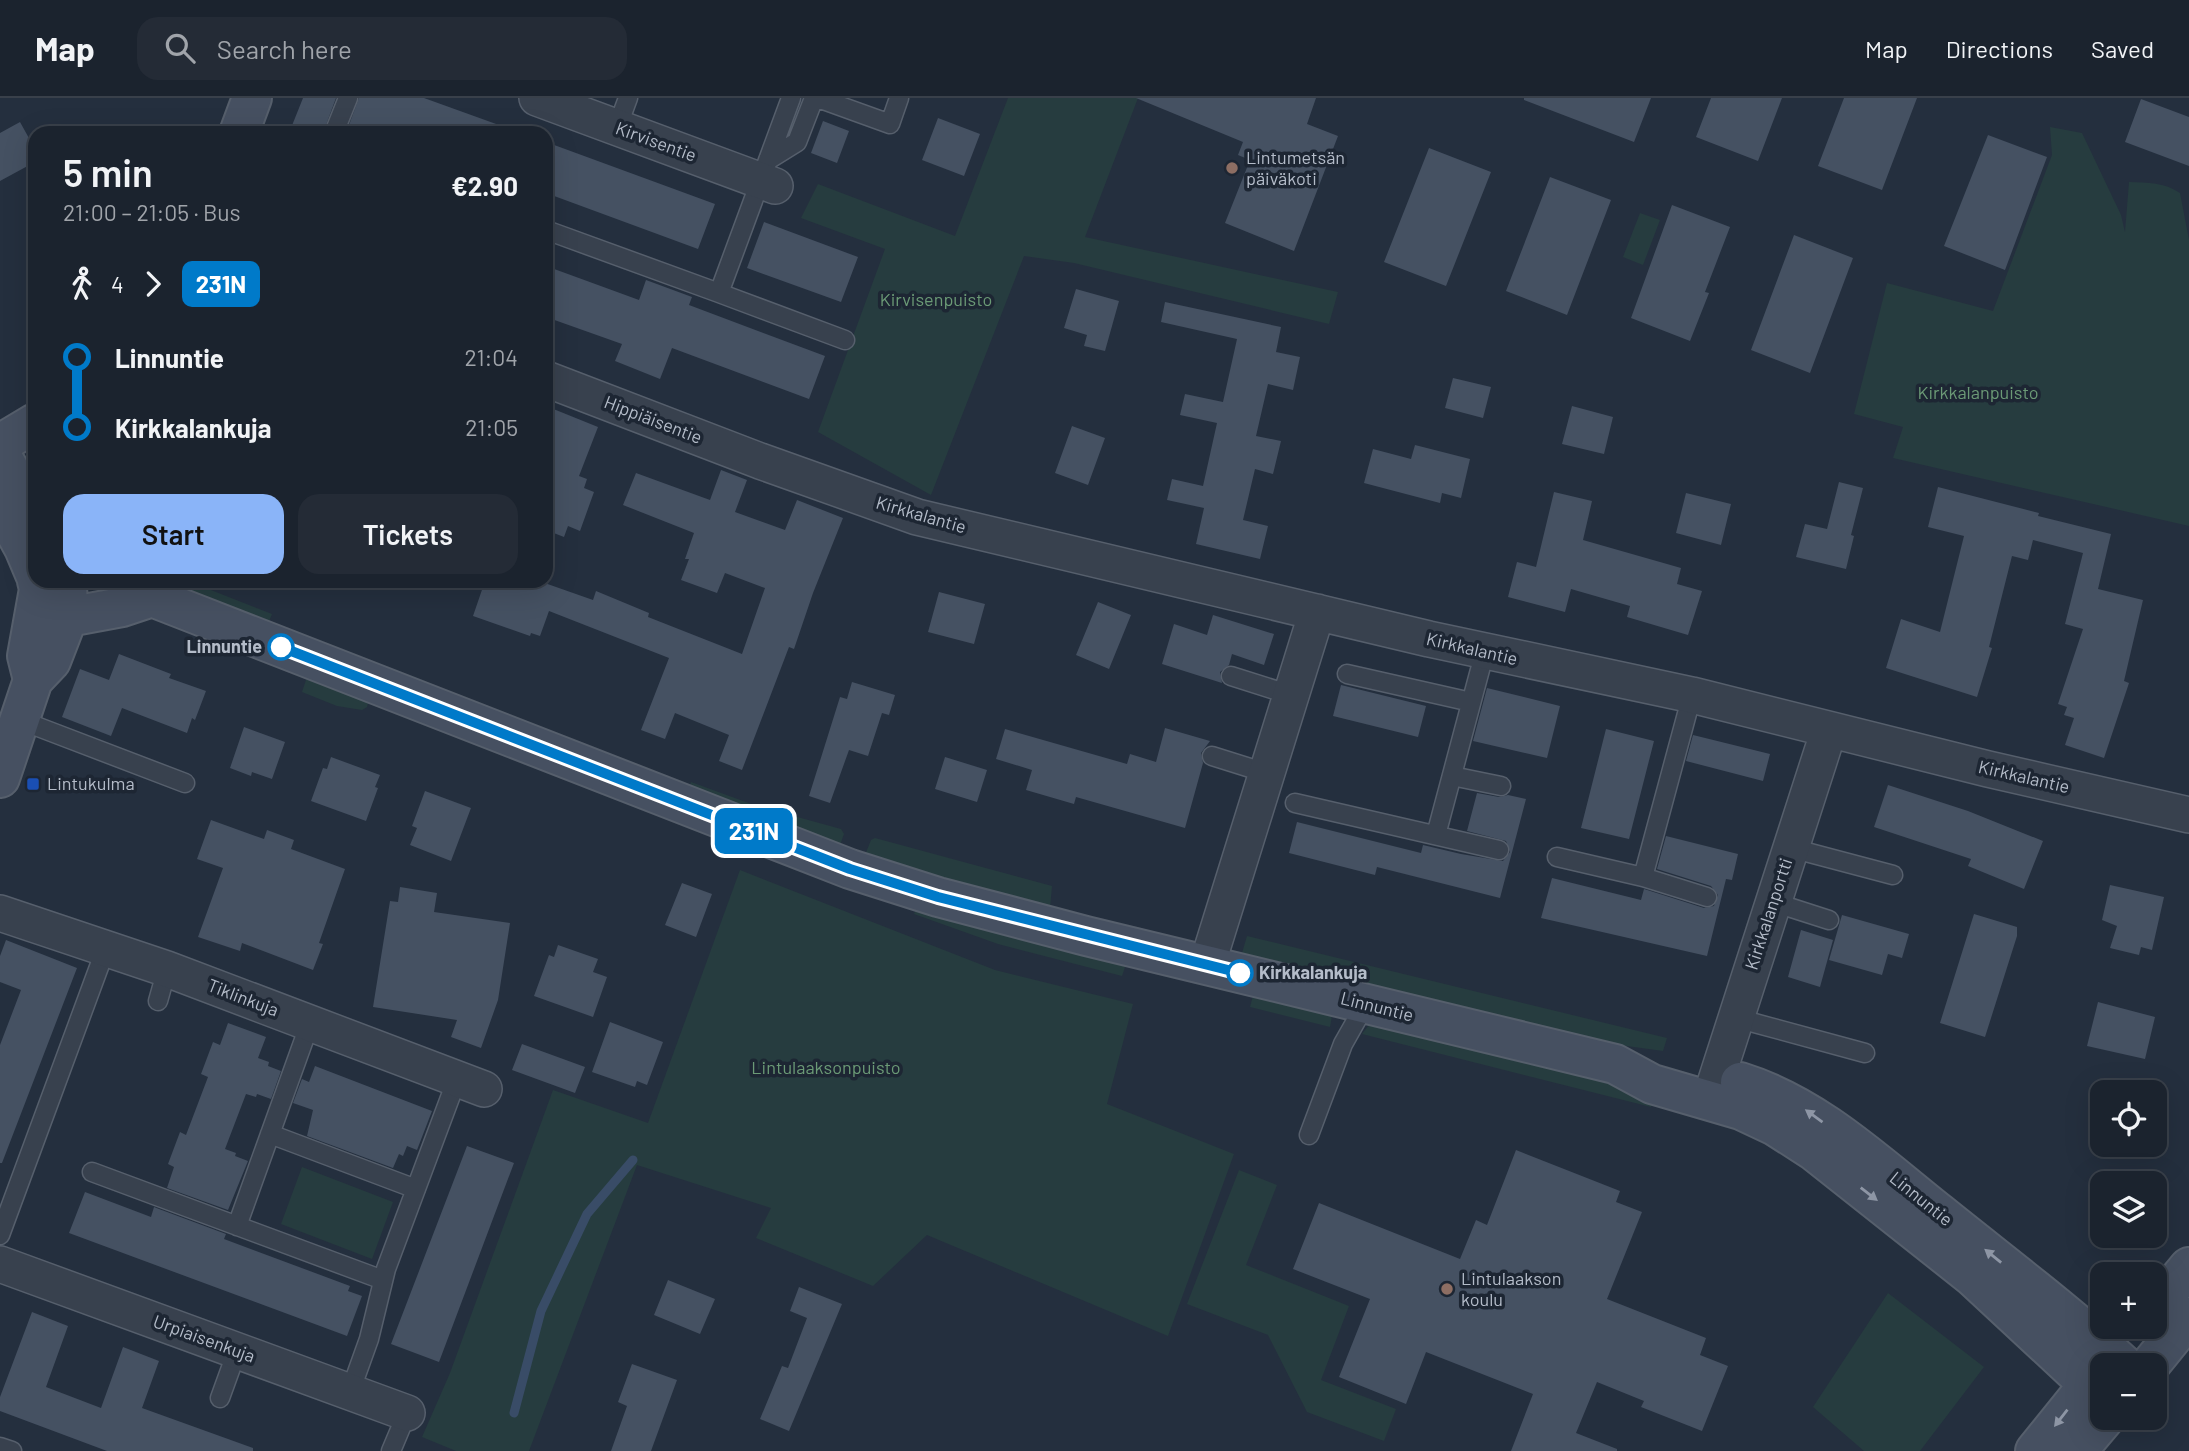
<!DOCTYPE html>
<html lang="en">
<head>
<meta charset="utf-8">
<style>
  :root { --surface:#1b232e; --page:#242b36; --text:#f1f3f6; --muted:#a0a4aa; --line:#39404a; --accent:#8ab4f8 }
  body { margin:0; font-family:Barlow,sans-serif; background:var(--page); color:var(--text); height:100vh; display:flex; flex-direction:column; font-size:26px; white-space:nowrap }
  * { box-sizing:border-box; margin:0 }
  p { font-size:23px; color:var(--muted) }
  .icon { flex:none; width:38px; height:38px; fill:none; stroke:currentColor; stroke-width:2; stroke-linecap:round; stroke-linejoin:round }
  .map { position:relative; flex:1; overflow:hidden }
  .drawer { position:absolute; left:28px; top:28px; width:525px; height:462px; display:flex; flex-direction:column; background:var(--surface); border-radius:21px; box-shadow:0 7px 28px #0002,0 0 0 2px var(--line) }
  .drawer>* { flex:none }
  .badge { padding:0 14px; border-radius:10px; font-size:24px; line-height:46px }
  .tools { position:absolute; left:2090px; top:982px; display:grid; gap:14px }
  .tools a { display:grid; place-items:center; width:77px; height:77px; border-radius:14px; background:var(--surface); box-shadow:0 7px 28px #0002,0 0 0 2px var(--line); font-size:35px }
  .map>.badge { position:absolute; translate:-50% -50%; box-shadow:0 0 0 4px #fff }
  .legs { display:flex; align-items:center; gap:10px; height:77px; padding:0 35px; font-size:23px }
  .legs p { margin-inline-start:auto }
  .overview { display:flex; align-items:center; justify-content:space-between; height:119px; padding:0 35px }
  h1 { font-size:38px; font-weight:600; line-height:52px }
  .primary-button { display:flex; gap:14px; margin-top:auto; padding:14px 35px }
  .primary-button a { flex:1; height:80px; border-radius:21px; background:var(--accent); color:#111; font-size:28px; font-weight:600; line-height:80px; text-align:center }
  .primary-button a+a { background:var(--page); color:var(--text) }
  ul { padding:0 35px; list-style:none }
  li { display:flex; align-items:center; gap:24px; height:70px; font-size:26px }
  li i { display:grid; place-items:center; width:10px; height:100%; margin:0 9px; background:currentColor }
  li i::after { content:''; width:18px; height:18px; margin:-9px; border:5px solid; border-radius:50%; background:var(--surface) }
  li p { margin-inline-start:auto }
  li:first-child i { background:linear-gradient(#0000 50%,currentColor 0) }
  li:last-child i { background:linear-gradient(currentColor 50%,#0000 0) }
  header { display:flex; align-items:center; gap:42px; box-sizing:border-box; height:98px; padding:0 35px; background:var(--surface); border-bottom:2px solid var(--line) }
  header strong { font-size:33px }
  nav { display:flex; gap:38px; margin-inline-start:auto; font-size:24px }
  .search { width:490px; height:63px; background:var(--page); display:flex; align-items:center; gap:18px; box-sizing:border-box; padding:0 24px; border-radius:21px; color:var(--muted); font-size:26px }
  .map>svg:first-child { display:block }
  .green { fill:#263c3f }
  .lines { fill:none; stroke-linecap:round; stroke-linejoin:round }
  .stream { stroke:#394c67; stroke-width:9 }
  .building { fill:#455162 }
  .lane-casing { stroke:#565f6c; stroke-width:21 }
  .street-casing { stroke:#565f6c; stroke-width:38 }
  .secondary-casing { stroke:#565f6c; stroke-width:42 }
  .lane { stroke:#38414e; stroke-width:18 }
  .street { stroke:#38414e; stroke-width:35 }
  .secondary { stroke:#465061; stroke-width:38 }
  .oneway { fill:#8e96a5 }
  .line-1-casing { stroke:#fff; stroke-width:16 }
  .line-1 { stroke:#007ac9; stroke-width:10 }
  .education-dot { fill:#8d6e63; stroke:#1d2633; stroke-width:2.5 }
  .stop-1-dot { fill:#fff; stroke:#007ac9; stroke-width:3.5 }
  .transit-dot { fill:#1a4fb4; stroke:#1d2633; stroke-width:2.5 }
  .labels { text-anchor:middle; stroke-width:7; stroke-linejoin:round; paint-order:stroke }
  .street-label { font-size:18px; fill:#b4bcc9; stroke:#1d2633 }
  .poi-label { font-size:18px; fill:#b4bcc9; stroke:#1d2633; text-anchor:start }
  .park-label { font-size:18px; fill:#6b9a76; stroke:#1d2633 }
  .stop-label { font-size:18px; font-weight:bold; fill:#b4bcc9; stroke:#1d2633; text-anchor:end }
</style>
</head>
<body>
<header>
<strong>Map</strong>
<div class="search"><svg class="icon" aria-label="search" viewBox="0 0 24 24"><circle cx="10" cy="10" r="6"/><path d="M15 15l6 6"/></svg>Search here</div>
<nav><a>Map</a><a>Directions</a><a>Saved</a></nav>
</header>
<div class="map">
<svg width="2189" height="1353" viewBox="0 0 2189 1353">
  <rect width="100%" height="100%" fill="#242f3e"/>
  <path class="green" d="M 1008,0 L 1138,0 L 1085,139 L 1338,194 L 1329,226 L 1074,165 L 1024,158 L 931,397 L 818,334 L 885,151 L 801,120 L 818,86 L 955,138 Z
    M 2050,29 L 2082,35 L 2121,117 L 2125,134 L 2129,84 C 2148,85 2164,84 2180,95 L 2189,142 L 2189,428 L 1893,360 L 1903,329 L 1854,316 L 1887,185 L 1993,213 L 2052,57 Z
    M 1640,115 L 1660,122 L 1643,167 L 1623,159 Z
    M 165,483 L 188,483 L 272,516 L 268,526 Z
    M 307,579 L 369,601 L 367,609 L 362,612 L 337,608 L 302,594 Z
    M 691,684 L 754,707 L 841,731 L 844,736 L 840,747 L 689,690 Z
    M 875,740 L 1052,788 L 1050,811 L 1009,801 L 865,757 L 871,742 Z
    M 740,772 L 995,872 L 1133,906 L 1107,1006 L 1234,1056 L 1168,1238 L 927,1137 L 873,1188 L 756,1140 L 771,1110 L 637,1067 L 529,1353 L 456,1353 L 422,1339 L 450,1275 L 553,992 L 648,1025 Z
    M 917,809 L 1126,866 L 1122,878 L 998,846 L 914,816 Z
    M 1247,838 L 1667,940 L 1663,953 L 1598,944 L 1256,861 L 1242,855 Z
    M 1254,894 L 1329,913 L 1332,918 L 1330,929 L 1250,909 Z
    M 1376,924 L 1655,996 L 1651,1009 L 1362,936 L 1369,927 Z
    M 302,1069 L 393,1104 L 372,1161 L 281,1126 Z
    M 1239,1072 L 1277,1087 L 1246,1167 L 1349,1208 L 1321,1282 L 1396,1311 L 1384,1343 L 1307,1314 L 1268,1237 L 1187,1206 Z
    M 1888,1195 L 1984,1269 L 1920,1353 L 1864,1353 L 1813,1309 Z"/>
  <g class="lines">
    <path class="stream" d="M 514,1315 L 541,1213 L 587,1116 L 633,1062"/>
  </g>
  <path class="building" d="M 303,0 L 336,0 L 323,35 L 289,35 Z
    M 359,0 L 424,0 L 513,32 L 512,35 L 346,35 Z
    M 1136,0 L 1316,0 L 1307,26 L 1338,38 L 1294,153 L 1225,125 L 1250,62 L 1238,57 L 1243,44 Z
    M 1524,0 L 1651,0 L 1634,44 L 1524,2 Z
    M 1711,0 L 1782,0 L 1758,63 L 1696,39 Z
    M 1844,0 L 1917,0 L 1882,92 L 1818,68 Z
    M 2141,1 L 2189,19 L 2189,68 L 2125,44 Z
    M 938,20 L 980,36 L 964,78 L 922,62 Z
    M 823,23 L 849,33 L 837,65 L 811,55 Z
    M 20,24 L 35,51 L 35,64 L 0,83 L 0,35 Z
    M 1988,37 L 2047,59 L 2005,172 L 1944,148 Z
    M 546,44 L 715,106 L 698,151 L 546,95 Z
    M 1429,50 L 1491,74 L 1446,188 L 1384,164 Z
    M 1550,79 L 1611,102 L 1567,217 L 1506,193 Z
    M 1672,107 L 1730,129 L 1705,194 L 1709,195 L 1690,243 L 1631,220 Z
    M 764,124 L 858,159 L 841,204 L 747,170 Z
    M 1794,137 L 1853,160 L 1810,275 L 1751,252 Z
    M 546,168 L 639,202 L 646,182 L 692,199 L 689,207 L 825,258 L 809,301 L 672,250 L 660,281 L 615,263 L 622,246 L 546,219 Z
    M 1076,191 L 1119,203 L 1105,253 L 1084,248 L 1087,237 L 1064,230 Z
    M 1165,204 L 1281,229 L 1276,254 L 1300,259 L 1293,292 L 1268,286 L 1256,338 L 1281,343 L 1273,376 L 1255,371 L 1243,422 L 1268,428 L 1260,461 L 1196,446 L 1204,410 L 1167,402 L 1172,381 L 1203,388 L 1217,325 L 1180,317 L 1185,296 L 1223,304 L 1237,241 L 1161,224 Z
    M 1453,280 L 1491,289 L 1483,320 L 1445,310 Z
    M 546,308 L 598,329 L 579,378 L 587,381 L 584,390 L 594,394 L 580,433 L 568,428 L 564,439 L 546,432 Z
    M 1572,308 L 1613,319 L 1604,356 L 1562,346 Z
    M 1072,328 L 1105,340 L 1088,387 L 1055,375 Z
    M 1415,347 L 1470,361 L 1461,400 L 1442,395 L 1440,405 L 1364,385 L 1373,351 L 1411,361 Z
    M 721,372 L 747,382 L 735,414 L 785,432 L 797,402 L 843,420 L 813,495 L 794,551 L 789,549 L 742,672 L 719,663 L 729,637 L 675,615 L 665,641 L 641,632 L 669,560 L 549,513 L 540,538 L 531,535 L 530,538 L 473,518 L 485,483 L 539,483 L 593,502 L 596,493 L 649,515 L 648,519 L 742,556 L 765,490 L 725,475 L 717,495 L 681,482 L 689,461 L 685,461 L 694,435 L 623,407 L 636,375 L 710,402 Z
    M 1839,384 L 1863,390 L 1851,437 L 1854,438 L 1846,471 L 1796,459 L 1805,426 L 1827,431 Z
    M 1938,389 L 2039,415 L 2038,418 L 2111,436 L 2098,491 L 2143,502 L 2124,583 L 2129,585 L 2104,660 L 2065,647 L 2074,620 L 2064,617 L 2067,609 L 2058,606 L 2083,531 L 2065,526 L 2083,455 L 2033,442 L 2028,462 L 2012,458 L 1989,549 L 1992,550 L 1977,599 L 1886,570 L 1901,521 L 1940,534 L 1964,438 L 1928,429 Z
    M 1554,394 L 1592,403 L 1583,442 L 1681,470 L 1677,486 L 1702,493 L 1688,537 L 1627,519 L 1630,508 L 1571,491 L 1565,514 L 1508,499 L 1517,464 L 1536,469 Z
    M 1686,395 L 1731,406 L 1721,447 L 1676,435 Z
    M 939,494 L 985,506 L 974,546 L 928,534 Z
    M 1098,504 L 1131,517 L 1109,571 L 1076,557 Z
    M 1213,517 L 1274,536 L 1264,567 L 1232,556 L 1229,567 L 1220,574 L 1222,585 L 1162,566 L 1174,526 L 1207,537 Z
    M 119,556 L 171,576 L 169,580 L 206,593 L 195,622 L 192,620 L 187,635 L 122,610 L 111,638 L 62,619 L 80,571 L 109,582 Z
    M 852,584 L 895,597 L 889,617 L 882,615 L 868,658 L 849,652 L 830,705 L 809,698 L 840,599 L 847,601 Z
    M 1341,587 L 1426,608 L 1418,639 L 1333,618 Z
    M 1487,590 L 1560,608 L 1547,660 L 1473,643 Z
    M 244,629 L 285,644 L 272,681 L 252,674 L 251,678 L 230,670 Z
    M 1165,630 L 1210,643 L 1201,655 L 1203,665 L 1185,730 L 1076,699 L 1074,706 L 1026,692 L 1032,672 L 996,661 L 1005,631 L 1127,666 L 1130,656 L 1156,664 Z
    M 1606,631 L 1654,643 L 1629,741 L 1581,730 Z
    M 1693,637 L 1770,656 L 1763,683 L 1686,663 Z
    M 331,659 L 380,677 L 375,689 L 378,690 L 366,723 L 311,703 L 323,670 L 327,671 Z
    M 945,659 L 987,672 L 977,704 L 935,691 Z
    M 1888,687 L 1968,713 L 2043,743 L 2024,791 L 1968,768 L 1971,761 L 1874,729 Z
    M 425,693 L 471,710 L 451,763 L 410,747 L 417,730 L 412,728 Z
    M 1477,695 L 1499,699 L 1508,697 L 1526,701 L 1500,800 L 1377,769 L 1375,777 L 1289,755 L 1297,724 L 1421,755 L 1423,747 L 1461,756 L 1503,763 L 1510,754 L 1506,743 L 1467,733 Z
    M 211,722 L 264,741 L 267,732 L 294,742 L 291,751 L 345,771 L 319,845 L 323,846 L 313,872 L 242,845 L 240,853 L 198,839 L 223,770 L 197,761 Z
    M 1666,738 L 1738,756 L 1732,782 L 1726,781 L 1707,858 L 1541,820 L 1552,780 L 1641,802 L 1644,791 L 1704,810 L 1714,808 L 1718,797 L 1711,788 L 1657,771 Z
    M 682,785 L 712,796 L 696,839 L 665,827 Z
    M 2110,787 L 2164,799 L 2152,852 L 2141,849 L 2139,857 L 2110,850 L 2117,828 L 2102,822 Z
    M 400,789 L 437,795 L 434,814 L 510,825 L 498,902 L 481,950 L 451,939 L 457,922 L 373,909 L 390,803 L 398,804 Z
    M 1974,816 L 2017,829 L 2017,838 L 1985,939 L 1940,925 Z
    M 1842,817 L 1909,836 L 1902,860 L 1888,856 L 1882,877 L 1829,862 Z
    M 1801,832 L 1833,842 L 1820,889 L 1788,879 Z
    M 6,842 L 77,870 L 2,1065 L 0,1065 L 0,947 L 21,892 L 0,884 L 0,858 Z
    M 558,847 L 598,861 L 593,874 L 607,879 L 593,919 L 534,898 L 549,857 L 554,859 Z
    M 2098,904 L 2155,919 L 2145,961 L 2087,948 Z
    M 610,924 L 663,944 L 647,987 L 637,983 L 635,989 L 592,974 Z
    M 228,925 L 266,939 L 258,960 L 269,964 L 268,968 L 281,973 L 271,1001 L 257,996 L 256,999 L 246,996 L 225,1051 L 236,1055 L 235,1058 L 248,1063 L 228,1112 L 167,1090 L 174,1069 L 168,1066 L 180,1034 L 186,1037 L 208,979 L 201,976 L 213,944 L 220,947 Z
    M 522,946 L 585,969 L 575,995 L 512,972 Z
    M 315,968 L 432,1013 L 417,1052 L 407,1048 L 403,1058 L 399,1056 L 393,1070 L 307,1038 L 313,1012 L 293,1005 L 302,981 L 309,984 Z
    M 467,1048 L 514,1065 L 439,1264 L 391,1246 Z
    M 1516,1052 L 1620,1093 L 1616,1104 L 1642,1114 L 1607,1201 L 1706,1240 L 1700,1257 L 1728,1268 L 1702,1333 L 1641,1309 L 1644,1303 L 1597,1284 L 1576,1335 L 1617,1351 L 1617,1353 L 1511,1353 L 1533,1296 L 1426,1254 L 1406,1306 L 1339,1279 L 1370,1201 L 1293,1171 L 1319,1105 L 1460,1161 L 1476,1122 L 1487,1127 Z
    M 85,1094 L 151,1119 L 154,1109 L 159,1111 L 226,1136 L 224,1141 L 350,1188 L 348,1193 L 362,1198 L 347,1238 L 69,1135 Z
    M 668,1182 L 715,1201 L 700,1236 L 654,1217 Z
    M 799,1189 L 842,1206 L 789,1333 L 760,1321 L 782,1268 L 788,1270 L 807,1220 L 790,1213 Z
    M 32,1214 L 68,1228 L 46,1289 L 101,1310 L 123,1249 L 159,1263 L 142,1310 L 253,1350 L 253,1353 L 107,1353 L 0,1313 L 0,1299 Z
    M 632,1266 L 677,1282 L 651,1353 L 611,1353 L 627,1308 L 618,1304 Z"/>
  <g class="lines">
    <defs>
      <path id="lane" d="M 818,0 L 890,26 L 899,0
        M 617,30 L 628,0
        M 334,35 L 348,0
        M 768,62 L 797,44 L 814,0
        M 546,132 L 719,195 L 791,0
        M 719,195 L 845,242
        M 1347,576 L 1471,604
        M 1231,578 L 1291,597
        M 20,622 L 185,685
        M 1212,658 L 1266,675
        M 1452,678 L 1501,688
        M 1295,705 L 1499,752
        M 1436,737 L 1485,553
        M 1791,750 L 1893,777
        M 1557,759 L 1643,779 L 1707,799
        M 1643,779 L 1692,597
        M 1773,804 L 1829,822
        M 158,903 L 167,871
        M 1736,920 L 1865,955
        M 270,1036 L 416,1091
        M 1309,1037 L 1343,946 L 1365,907
        M 92,1074 L 383,1182
        M 237,1128 L 310,925
        M 0,1137 L 106,850
        M 350,1294 L 369,1241 L 386,1171 L 457,981
        M 220,1300 L 237,1253
        M 0,1349 L 12,1353
        M 391,1353 L 407,1315"/>
      <path id="street" d="M 537,0 L 775,88
        M 546,281 L 760,363 L 917,419 L 1429,541 L 1692,597 L 1988,671 L 2189,717
        M 0,815 L 167,871 L 484,991
        M 1207,867 L 1317,514
        M 1710,1001 L 1829,632
        M 0,1166 L 407,1315"/>
      <path id="secondary" d="M 239,35 L 252,0
        M 0,346 L 35,325
        M 0,355 L 35,417
        M 0,407 L 24,450 L 35,476
        M 124,483 L 152,499 L 850,771 L 938,799 L 1086,838 L 1615,966 L 1652,986 L 1741,1012 L 1775,1028 L 1814,1053 L 1973,1179 L 2102,1299
        M 68,519 L 122,509 L 152,499
        M 33,582 L 27,558 L 39,491 L 37,483
        M 0,680 L 33,582 L 51,563 L 68,519 L 67,483
        M 1740,984 C 1817,1008 1877,1066 1939,1115 C 2001,1165 2065,1213 2124,1267
        M 2154,1211 L 2189,1169
        M 2150,1267 L 2189,1219
        M 2035,1353 L 2102,1270
        M 2077,1353 L 2105,1320"/>
    </defs>
    <use href="#lane" class="lane-casing"/>
    <use href="#street" class="street-casing"/>
    <use href="#secondary" class="secondary-casing"/>
    <use href="#lane" class="lane"/>
    <use href="#street" class="street"/>
    <use href="#secondary" class="secondary"/>
  </g>
  <defs><path id="oneway-solid" d="M-6-.8H1V-3.2L6.5 0L1 3.2V.8H-6Z" transform="scale(1.75)"/></defs>
  <g class="oneway">
    <use href="#oneway-solid" transform="translate(1814 1018) rotate(-144)"/>
    <use href="#oneway-solid" transform="translate(1869 1096) rotate(38)"/>
    <use href="#oneway-solid" transform="translate(1993 1158) rotate(-141)"/>
    <use href="#oneway-solid" transform="translate(2061 1320) rotate(128)"/>
  </g>
  <g class="lines">
    <defs>
      <path id="line-1" d="M 281,549 L 850,771 L 938,799 L 1240,875"/>
    </defs>
    <use href="#line-1" class="line-1-casing"/>
    <use href="#line-1" class="line-1"/>
  </g>
  <g class="education-dot">
    <circle cx="1232" cy="70" r="7"/>
    <circle cx="1447" cy="1191" r="7"/>
  </g>
  <g class="stop-1-dot">
    <circle cx="281" cy="549" r="12"/>
    <circle cx="1240" cy="875" r="12"/>
  </g>
  <rect class="transit-dot" x="26" y="679" width="14" height="14" rx="3.5"/>
  <g class="labels">
    <g class="street-label">
      <text transform="translate(656 44) rotate(20)" y="6">Kirvisentie</text>
      <text transform="translate(653 322) rotate(21)" y="6">Hippiäisentie</text>
      <text transform="translate(921 417) rotate(16)" y="6">Kirkkalantie</text>
      <text transform="translate(1472 551) rotate(13)" y="6">Kirkkalantie</text>
      <text transform="translate(2024 679) rotate(13)" y="6">Kirkkalantie</text>
      <text transform="translate(1769 816) rotate(-72)" y="6">Kirkkalanportti</text>
      <text transform="translate(243 900) rotate(21)" y="6">Tiklinkuja</text>
      <text transform="translate(1377 909) rotate(14)" y="6">Linnuntie</text>
      <text transform="translate(1921 1101) rotate(39)" y="6">Linnuntie</text>
      <text transform="translate(204 1241) rotate(20)" y="6">Urpiaisenkuja</text>
    </g>
    <g class="poi-label">
      <text x="1246" y="66">Lintumetsän<tspan x="1246" dy="21">päiväkoti</tspan></text>
      <text x="47" y="692">Lintukulma</text>
      <text x="1461" y="1187">Lintulaakson<tspan x="1461" dy="21">koulu</tspan></text>
    </g>
    <g class="park-label">
      <text x="936" y="208">Kirvisenpuisto</text>
      <text x="1978" y="301">Kirkkalanpuisto</text>
      <text x="826" y="976">Lintulaaksonpuisto</text>
    </g>
    <g class="stop-label">
      <text x="262" y="555">Linnuntie</text>
      <text x="1259" y="881" text-anchor="start">Kirkkalankuja</text>
    </g>
  </g>
</svg>
<div class="tools">
<a><svg class="icon" aria-label="locate" viewBox="0 0 24 24"><circle cx="12" cy="12" r="6"/><path d="M12 2v4M12 18v4M2 12h4M18 12h4"/></svg></a>
<a><svg class="icon" aria-label="layers" viewBox="0 0 24 24"><path d="M12 4l9 5-9 5-9-5zM3 14l9 5 9-5"/></svg></a>
<a>+</a>
<a>−</a>
</div>
<b class="badge" style="left:754px;top:733px;background:#007ac9;color:#fff">231N</b>
<section class="drawer">
<div class="overview"><div><h1>5 min</h1><p>21:00 – 21:05 · Bus</p></div><b>€2.90</b></div>
<div class="legs"><svg class="icon" aria-label="walk" viewBox="0 0 24 24"><circle cx="13" cy="4" r="2"/><path d="M13 8l-2 6 4 7M11 14l-3 7M7 12l3-4h3l4 4"/></svg>4<svg class="icon" aria-label="forward" viewBox="0 0 24 24"><path d="M9 5l7 7-7 7"/></svg><b class="badge" style="background:#007ac9;color:#fff">231N</b></div>
<ul>
<li><i style="color:#007ac9"></i><b>Linnuntie</b><p>21:04</p></li>
<li><i style="color:#007ac9"></i><b>Kirkkalankuja</b><p>21:05</p></li>
</ul>
<div class="primary-button"><a>Start</a><a>Tickets</a></div>
</section>
</div>
</body>
</html>
